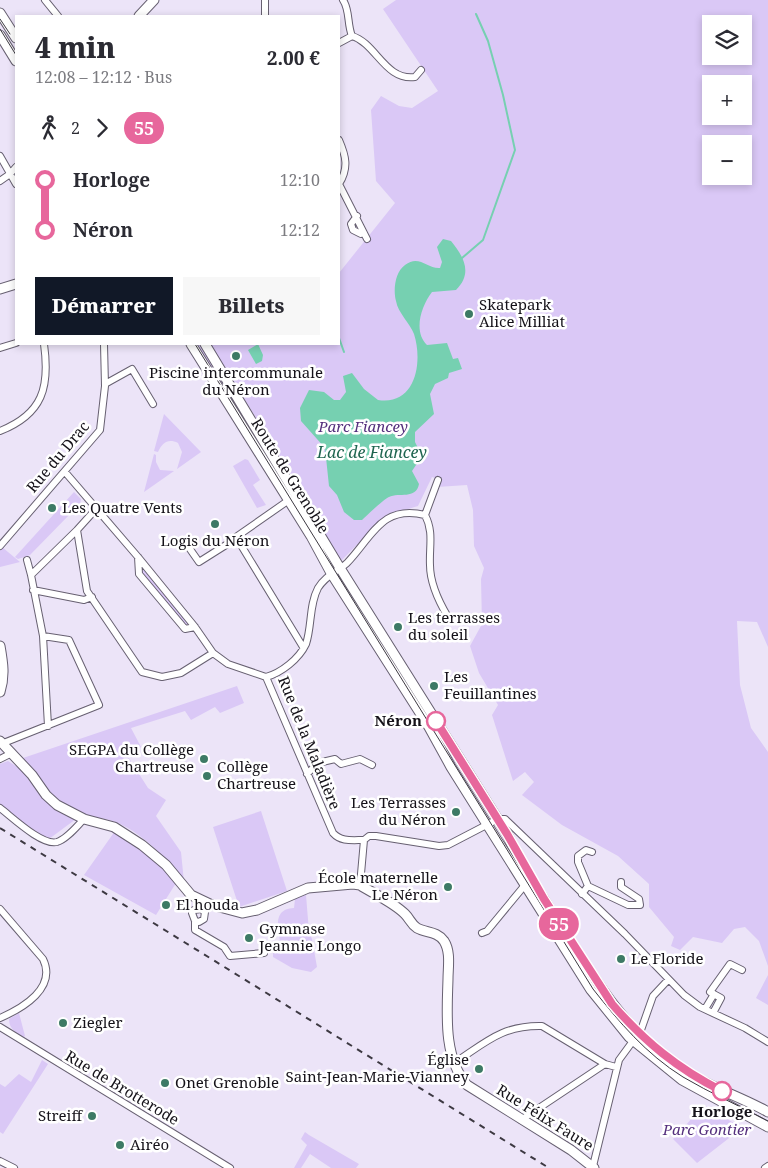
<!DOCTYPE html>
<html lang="fr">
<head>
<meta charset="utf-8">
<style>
  :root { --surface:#fff; --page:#f7f7f7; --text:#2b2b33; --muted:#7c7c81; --accent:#111827 }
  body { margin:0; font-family:"Noto Serif",serif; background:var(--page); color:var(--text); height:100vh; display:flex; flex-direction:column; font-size:19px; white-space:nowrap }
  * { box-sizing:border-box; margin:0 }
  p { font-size:16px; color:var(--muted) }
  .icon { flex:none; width:28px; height:28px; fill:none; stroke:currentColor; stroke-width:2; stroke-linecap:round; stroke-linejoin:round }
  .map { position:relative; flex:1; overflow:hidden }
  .panel { position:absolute; left:15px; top:15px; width:325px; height:330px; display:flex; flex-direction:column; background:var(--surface); border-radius:0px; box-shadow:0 2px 8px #0003 }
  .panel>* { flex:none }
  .badge { padding:0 10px; border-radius:16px; font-size:18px; line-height:32px }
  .fabs { position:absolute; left:702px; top:15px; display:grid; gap:10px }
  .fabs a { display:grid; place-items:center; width:50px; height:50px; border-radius:0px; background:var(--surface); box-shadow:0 2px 8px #0003; font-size:25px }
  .map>.badge { position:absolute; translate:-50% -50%; box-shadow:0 0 0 2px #fff }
  .legs { display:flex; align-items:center; gap:8px; height:55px; padding:0 20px; font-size:16px }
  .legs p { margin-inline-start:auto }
  .summary { display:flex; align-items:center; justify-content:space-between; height:85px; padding:0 20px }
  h1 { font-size:28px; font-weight:800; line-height:38px }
  .primary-button { display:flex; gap:10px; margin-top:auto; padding:10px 20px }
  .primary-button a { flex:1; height:58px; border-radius:0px; background:var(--accent); color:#fff; font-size:20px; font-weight:800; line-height:58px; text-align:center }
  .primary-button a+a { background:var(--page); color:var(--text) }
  ul { padding:0 20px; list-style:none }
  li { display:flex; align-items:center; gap:18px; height:50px; font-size:19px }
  li i { display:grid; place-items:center; width:8px; height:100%; margin:0 6px; background:currentColor }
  li i::after { content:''; width:12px; height:12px; margin:-6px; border:4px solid; border-radius:50%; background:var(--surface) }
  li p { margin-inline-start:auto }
  li:first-child i { background:linear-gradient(#0000 50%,currentColor 0) }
  li:last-child i { background:linear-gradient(currentColor 50%,#0000 0) }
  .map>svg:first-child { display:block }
  .green { fill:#dac8f6; fill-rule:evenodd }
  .water { fill:#76d0b1 }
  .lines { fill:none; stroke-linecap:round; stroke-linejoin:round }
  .stream { stroke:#76d0b1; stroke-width:2 }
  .street-casing { stroke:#676071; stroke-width:8 }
  .secondary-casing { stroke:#676071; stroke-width:11 }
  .street { stroke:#fff; stroke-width:6 }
  .secondary { stroke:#fff; stroke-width:9 }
  .tram { stroke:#3d3942; stroke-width:1 }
  .rail { stroke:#3d3942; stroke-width:2; stroke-dasharray:6 6; stroke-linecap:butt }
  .line-1-casing { stroke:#fff; stroke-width:11 }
  .line-1 { stroke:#e7679c; stroke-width:8 }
  .poi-dot { fill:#3d7a65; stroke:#fff; stroke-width:2 }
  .stop-1-dot { fill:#fff; stroke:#e7679c; stroke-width:2.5 }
  .labels { text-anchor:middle; stroke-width:5; stroke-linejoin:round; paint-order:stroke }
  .poi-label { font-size:15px; fill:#151219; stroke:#fff; text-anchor:start }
  .park-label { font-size:15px; font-style:italic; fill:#542f7d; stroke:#fff }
  .street-label { font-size:15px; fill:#151219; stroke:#fff }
  .stop-label { font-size:15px; font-weight:bold; fill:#151219; stroke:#fff; text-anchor:end }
  .water-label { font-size:16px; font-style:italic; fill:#1f6550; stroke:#fff }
</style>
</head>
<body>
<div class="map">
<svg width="768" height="1168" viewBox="0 0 768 1168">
  <rect width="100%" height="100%" fill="#ece4f8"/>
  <path class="green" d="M 396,0 L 768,0 L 768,647 L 757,622 L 737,621 L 740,685 L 751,728 L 768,752 L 768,966 L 759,941 L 745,927 L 734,929 L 722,943 L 693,937 L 680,950 L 671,946 L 674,937 L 649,907 L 649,884 L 618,856 L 562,825 L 522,795 L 534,782 L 525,772 L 513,781 L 492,715 L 498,705 L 479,673 L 470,646 L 482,624 L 481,579 L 484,568 L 474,546 L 473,510 L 467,485 L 437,487 L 438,479 L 432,477 L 418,506 L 385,516 L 342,560 L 338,559 L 288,469 L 210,344 L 339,344 L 339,273 L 395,203 L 376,181 L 371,110 L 381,96 L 399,106 L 412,108 L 438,91 L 383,9 ZM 711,24 L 744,24 L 744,56 L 711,56 ZM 711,84 L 744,84 L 744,116 L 711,116 ZM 711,144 L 744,144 L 744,176 L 711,176 Z
    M 193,344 L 203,344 L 232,393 L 226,396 Z
    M 164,414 L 201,452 L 177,469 L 182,452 L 178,443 C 168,438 162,443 158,452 L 154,451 Z
    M 154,454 L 156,455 L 156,462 L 160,470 L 174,471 L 144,492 Z
    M 245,459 L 248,460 L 260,480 L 253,485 L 266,505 L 257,508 L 233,466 Z
    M 74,492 L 81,499 L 79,510 L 74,516 L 71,513 L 30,555 L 18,559 L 15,557 Z
    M 2,547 L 20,562 L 0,567 L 0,549 Z
    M 138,557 L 195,627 L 185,629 L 139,574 Z
    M 345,579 L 459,761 L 452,765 L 339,582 Z
    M 237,686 L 244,703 L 220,713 L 215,707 L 191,720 L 185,711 L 131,728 L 141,747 L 127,755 L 148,788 L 166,800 L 156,816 L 181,852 L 184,882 C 164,854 122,810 84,819 L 50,794 L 23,758 Z
    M 8,761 L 22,770 L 41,796 L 57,809 L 76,819 L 49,839 L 34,832 L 0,804 L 0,764 Z
    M 261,811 L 287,891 L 239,907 L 213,827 Z
    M 115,831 L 158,862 L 176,883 L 156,915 L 84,875 Z
    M 306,895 L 309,932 L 312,939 L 317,967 L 311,972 L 292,968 L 273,957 L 273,943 L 280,941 C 278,927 273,909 294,908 L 295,899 Z
    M 768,975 L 768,1005 L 756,998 Z
    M 19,1013 L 25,1036 L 24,1037 C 16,1033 9,1029 9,1019 Z
    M 42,1060 L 48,1064 L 3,1134 L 0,1132 L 0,1084 L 5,1087 L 19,1074 L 31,1082 Z
    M 704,1105 L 742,1128 L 697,1163 L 673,1139 Z
    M 305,1132 L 309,1135 L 359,1164 L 356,1168 L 331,1168 L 310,1154 L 301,1168 L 294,1168 L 307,1145 L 301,1139 Z"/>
  <path class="water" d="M 443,239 L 451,241 C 464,257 473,273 456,290 L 432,292 C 421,306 413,332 427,345 L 447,343 L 453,359 L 458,358 L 462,369 L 449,373 L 448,378 L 435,384 L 430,394 L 434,414 L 415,432 L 415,442 L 422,456 L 412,471 L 419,484 C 416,500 399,492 389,497 C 385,498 364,518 362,520 L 354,520 L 344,512 L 337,495 L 329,486 L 325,448 L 301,421 L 300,408 L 309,390 L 324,392 L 334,400 L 340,400 L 346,392 L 343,376 L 352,373 L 364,389 L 378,400 C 416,406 423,362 414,334 C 410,323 398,313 396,301 C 393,290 395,272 405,265 C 419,254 427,269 440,268 L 442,262 L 437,247 Z
    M 258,344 L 263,355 L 262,361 L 256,364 L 248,350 Z"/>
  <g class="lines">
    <path class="stream" d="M 462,258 L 483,240 L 515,150 L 503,95 L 488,41 L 476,14
      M 339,338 L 344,352"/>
    <defs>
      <path id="street" d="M 45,0 L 58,16
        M 265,0 L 265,16
        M 343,0 C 350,10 347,24 352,36 C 376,43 385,81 415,77 L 421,70
        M 339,43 L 352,36
        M 339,140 C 346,156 349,168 339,184
        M 0,156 L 16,184
        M 0,181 L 10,174 L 16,167
        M 339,184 L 367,239
        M 357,216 L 351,224 L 353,230 L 361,234 L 364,233
        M 0,348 L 16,343
        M 105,384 L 132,369 L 153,404
        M 0,431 C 43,414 50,387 44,344
        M 65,472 L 138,557 L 195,627 L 213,653 L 228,664 L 266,677
        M 438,480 L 425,515 C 434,532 429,547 430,565 C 430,583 439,602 448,617
        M 289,500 L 236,537 L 303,647
        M 96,509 L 77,530 L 87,591 L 142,672 L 162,677 L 181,673 L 213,653
        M 182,545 L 185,542 L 199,562 L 237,538
        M 0,546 L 100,430 L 105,386 L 104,344
        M 138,557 L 139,574 L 185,629 L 195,627
        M 27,560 L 31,575
        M 33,590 L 84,600 L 92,597
        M 266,677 C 281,673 299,659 306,644 C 312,626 309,605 318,588 C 326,575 337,572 347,563 C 372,537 382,504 425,515
        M 266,677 L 333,833 C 341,842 352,840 364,840
        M 48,726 L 43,636 L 31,575 L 77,530
        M 1,744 L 99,705 L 69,640 L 43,636
        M 0,759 L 10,754
        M 307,774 L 318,763 L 335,759 L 341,764 L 360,759 L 372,765
        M 0,808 C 12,817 42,846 57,842 C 67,839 77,826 84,819
        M 364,840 L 369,836 L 376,836 L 439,846 L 448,845 L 498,819 L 505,819 L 625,934 L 684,995 L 700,1007 L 745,1028 L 768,1042
        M 360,885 L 364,840
        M 588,886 L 628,905 L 640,905 L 639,899 L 621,887 L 621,882
        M 582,894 L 588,886 L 578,862 L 578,856 L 586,850 L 592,852
        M 205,902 L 201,909 L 194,910 L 192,913 L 195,921 L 195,930 L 224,947 L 230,956 L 264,953
        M 0,909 L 43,959 C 57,988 23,1008 0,1018
        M 195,921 L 199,922 L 204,919 L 205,912 L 201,909
        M 482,933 L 487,931 L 525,885
        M 705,1009 L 714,994
        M 713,1013 L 721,998 L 710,992 L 730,964 L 742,970
        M 0,1027 L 230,1168
        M 454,1063 C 485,1043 502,1025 542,1026 L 605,1064 L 616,1067
        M 521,1120 L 605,1064
        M 0,1161 L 14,1168
        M 593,1166 L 619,1060 L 641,1030 L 653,996 L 668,980
        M 765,1168 L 768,1166"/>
      <path id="secondary" d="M 0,13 L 16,38
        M 139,16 L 154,0
        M 0,35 L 16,61
        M 0,289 L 16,284
        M 191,344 L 311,536 L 331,573 L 429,727 L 451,767 L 591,990 L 629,1037 L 682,1080 L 768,1127
        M 205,344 L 340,568 L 507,834 C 523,867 543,898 563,929 C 595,980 626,1031 676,1066 C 705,1086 738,1095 768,1112
        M 0,646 C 3,663 5,676 0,692
        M 0,741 L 32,775 L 46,795 L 57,805 L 84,819 L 114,827 L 142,845 L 166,865 L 191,895 L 212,905 L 242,913 L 257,910 L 308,888 L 353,884 L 360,885 C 374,894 393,902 405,914 C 410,919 411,924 417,928 C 426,933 437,931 444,941 C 451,952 448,967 448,979 C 447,1014 443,1057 467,1085 L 571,1150 L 594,1168"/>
    </defs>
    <use href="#street" class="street-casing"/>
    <use href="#secondary" class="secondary-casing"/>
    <use href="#street" class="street"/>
    <use href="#secondary" class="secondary"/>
    <path class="tram" d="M 0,19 L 10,34
      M 0,29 L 16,55
      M 195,344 L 593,989 C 619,1022 646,1054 683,1077 C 710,1093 740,1106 768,1121"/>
    <path class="rail" d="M 0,828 L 549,1168"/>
  </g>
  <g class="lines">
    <defs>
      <path id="line-1" d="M 436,721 L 507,834 L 544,899 L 612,1004 C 645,1042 678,1069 722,1091"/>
    </defs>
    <use href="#line-1" class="line-1-casing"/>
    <use href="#line-1" class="line-1"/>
  </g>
  <g class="poi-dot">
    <circle cx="469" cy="314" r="5"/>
    <circle cx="236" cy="356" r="5"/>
    <circle cx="52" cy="508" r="5"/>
    <circle cx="215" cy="524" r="5"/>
    <circle cx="398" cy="627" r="5"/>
    <circle cx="434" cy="686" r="5"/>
    <circle cx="204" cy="759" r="5"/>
    <circle cx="207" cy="776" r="5"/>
    <circle cx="456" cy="812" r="5"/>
    <circle cx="448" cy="887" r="5"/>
    <circle cx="166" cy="905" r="5"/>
    <circle cx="249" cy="938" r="5"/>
    <circle cx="621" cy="959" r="5"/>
    <circle cx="63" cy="1023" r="5"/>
    <circle cx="479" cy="1069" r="5"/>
    <circle cx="165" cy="1083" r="5"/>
    <circle cx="92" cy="1116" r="5"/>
    <circle cx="120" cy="1145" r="5"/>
  </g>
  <g class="stop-1-dot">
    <circle cx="436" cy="721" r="9"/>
    <circle cx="722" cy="1091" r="9"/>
  </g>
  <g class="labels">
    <g class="poi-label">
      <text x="479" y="310">Skatepark<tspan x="479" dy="17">Alice Milliat</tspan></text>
      <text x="236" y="378" text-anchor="middle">Piscine intercommunale<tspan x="236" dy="17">du Néron</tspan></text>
      <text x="62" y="513">Les Quatre Vents</text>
      <text x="215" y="546" text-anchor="middle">Logis du Néron</text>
      <text x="408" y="623">Les terrasses<tspan x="408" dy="17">du soleil</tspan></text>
      <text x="444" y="682">Les<tspan x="444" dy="17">Feuillantines</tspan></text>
      <text x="194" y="755" text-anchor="end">SEGPA du Collège<tspan x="194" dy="17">Chartreuse</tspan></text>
      <text x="217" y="772">Collège<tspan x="217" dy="17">Chartreuse</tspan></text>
      <text x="446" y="808" text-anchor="end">Les Terrasses<tspan x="446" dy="17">du Néron</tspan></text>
      <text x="438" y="883" text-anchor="end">École maternelle<tspan x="438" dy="17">Le Néron</tspan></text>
      <text x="176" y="910">El houda</text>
      <text x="259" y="934">Gymnase<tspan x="259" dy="17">Jeannie Longo</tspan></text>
      <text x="631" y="964">Le Floride</text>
      <text x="73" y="1028">Ziegler</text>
      <text x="469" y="1065" text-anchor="end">Église<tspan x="469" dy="17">Saint-Jean-Marie-Vianney</tspan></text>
      <text x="175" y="1088">Onet Grenoble</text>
      <text x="82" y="1121" text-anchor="end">Streiff</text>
      <text x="130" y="1150">Airéo</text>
    </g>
    <g class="park-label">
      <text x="363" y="432">Parc Fiancey</text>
      <text x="707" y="1135">Parc Gontier</text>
    </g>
    <g class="street-label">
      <text transform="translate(58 457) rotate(-50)" y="5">Rue du Drac</text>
      <text transform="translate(290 476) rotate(58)" y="5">Route de Grenoble</text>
      <text transform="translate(309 743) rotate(68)" y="5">Rue de la Maladière</text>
      <text transform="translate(122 1088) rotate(31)" y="5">Rue de Brotterode</text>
      <text transform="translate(545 1118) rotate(32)" y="5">Rue Félix Faure</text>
    </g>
    <g class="stop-label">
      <text x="422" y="726">Néron</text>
      <text x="722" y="1117" text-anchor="middle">Horloge</text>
    </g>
    <g class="water-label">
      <text x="372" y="458">Lac de Fiancey</text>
    </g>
  </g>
</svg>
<div class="fabs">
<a><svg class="icon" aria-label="layers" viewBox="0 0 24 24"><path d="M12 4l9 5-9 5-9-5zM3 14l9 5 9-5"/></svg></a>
<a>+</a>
<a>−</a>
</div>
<b class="badge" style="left:559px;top:924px;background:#e7679c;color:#fff">55</b>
<section class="panel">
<div class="summary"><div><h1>4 min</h1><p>12:08 – 12:12 · Bus</p></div><b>2.00 €</b></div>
<div class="legs"><svg class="icon" aria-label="walk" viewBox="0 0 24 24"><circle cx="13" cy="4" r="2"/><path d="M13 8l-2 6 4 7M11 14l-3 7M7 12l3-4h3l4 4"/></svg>2<svg class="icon" aria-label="forward" viewBox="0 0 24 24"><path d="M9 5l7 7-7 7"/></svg><b class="badge" style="background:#e7679c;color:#fff">55</b></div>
<ul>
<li><i style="color:#e7679c"></i><b>Horloge</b><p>12:10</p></li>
<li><i style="color:#e7679c"></i><b>Néron</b><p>12:12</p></li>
</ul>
<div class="primary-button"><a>Démarrer</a><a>Billets</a></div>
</section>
</div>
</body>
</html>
